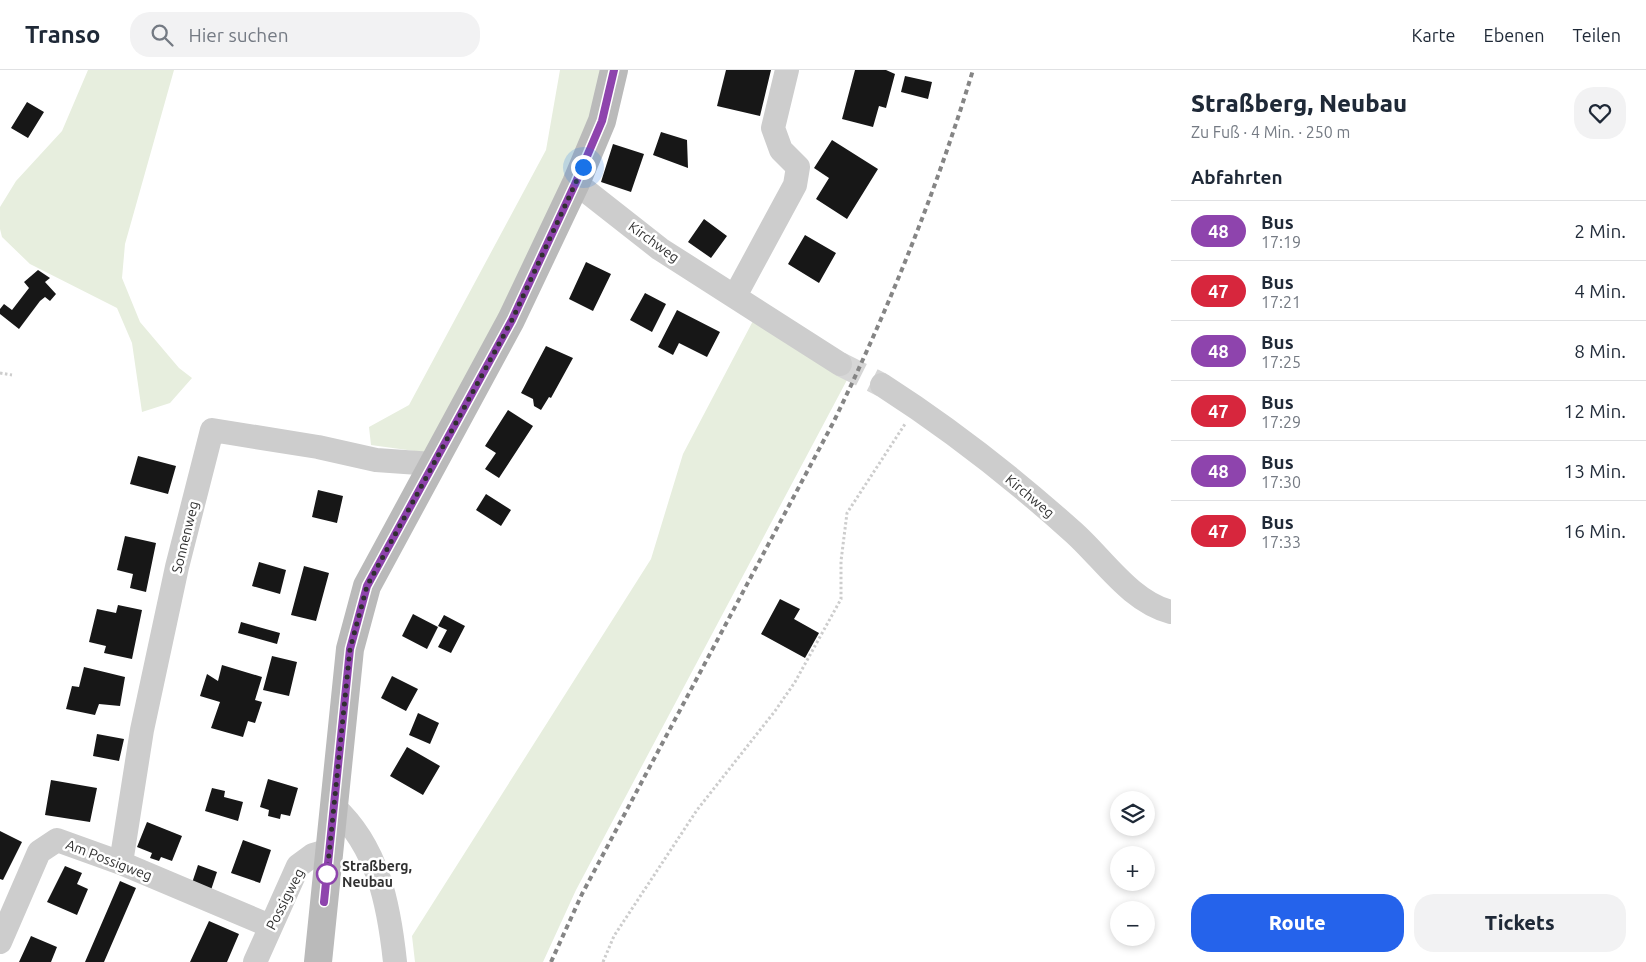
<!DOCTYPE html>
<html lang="de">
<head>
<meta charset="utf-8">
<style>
  :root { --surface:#fff; --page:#f2f2f3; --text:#1f2937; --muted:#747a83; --line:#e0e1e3; --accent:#2563eb }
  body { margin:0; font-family:Ubuntu,sans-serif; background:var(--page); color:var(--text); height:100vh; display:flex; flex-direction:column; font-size:19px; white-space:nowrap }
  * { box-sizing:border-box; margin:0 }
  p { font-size:16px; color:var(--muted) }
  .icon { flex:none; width:28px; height:28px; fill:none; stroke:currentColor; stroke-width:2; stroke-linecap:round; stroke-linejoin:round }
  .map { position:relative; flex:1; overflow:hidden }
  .drawer { display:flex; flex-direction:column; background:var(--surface); width:475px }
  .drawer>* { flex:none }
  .badge { padding:0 10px; border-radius:16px; font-size:18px; line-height:32px }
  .controls { position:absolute; left:1110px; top:721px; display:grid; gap:10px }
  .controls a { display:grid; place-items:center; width:45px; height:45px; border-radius:50%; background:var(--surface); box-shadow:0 2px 8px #0003; font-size:25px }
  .you { position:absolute; width:25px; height:25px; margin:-12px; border:4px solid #fff; border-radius:50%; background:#1a73e8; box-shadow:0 0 0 8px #1a73e833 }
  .map>.badge { position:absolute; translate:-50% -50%; box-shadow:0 0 0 2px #fff }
  h2 { padding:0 20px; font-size:19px; line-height:45px }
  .round { display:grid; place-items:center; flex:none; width:52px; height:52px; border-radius:20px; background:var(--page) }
  .summary { display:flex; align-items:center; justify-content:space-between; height:85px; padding:0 20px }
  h1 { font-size:24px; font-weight:800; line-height:38px }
  .action { display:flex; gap:10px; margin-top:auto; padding:10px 20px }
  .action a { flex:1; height:58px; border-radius:20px; background:var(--accent); color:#fff; font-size:20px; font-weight:800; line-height:58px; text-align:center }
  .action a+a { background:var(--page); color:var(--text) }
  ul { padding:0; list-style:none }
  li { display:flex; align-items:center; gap:15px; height:60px; padding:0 20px; border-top:1px solid var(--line) }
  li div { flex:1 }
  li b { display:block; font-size:19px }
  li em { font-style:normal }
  li .badge { min-width:55px; font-weight:700; text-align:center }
  header { display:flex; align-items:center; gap:30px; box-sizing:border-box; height:70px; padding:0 25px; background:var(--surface); border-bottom:1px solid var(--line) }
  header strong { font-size:24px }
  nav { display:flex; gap:28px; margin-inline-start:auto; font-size:18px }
  .search { width:350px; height:45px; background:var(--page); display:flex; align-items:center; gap:12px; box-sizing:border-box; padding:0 18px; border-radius:20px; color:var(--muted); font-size:19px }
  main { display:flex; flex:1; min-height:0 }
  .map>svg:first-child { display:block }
  .green { fill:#e7eede }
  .building { fill:#171717 }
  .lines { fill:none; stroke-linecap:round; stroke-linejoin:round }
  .minor-tunnel { stroke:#d6d6d6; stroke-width:24; stroke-dasharray:24 12; stroke-linecap:butt }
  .path { stroke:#cdcdcd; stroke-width:3; stroke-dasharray:2.5 2.5; stroke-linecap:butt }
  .minor { stroke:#cdcdcd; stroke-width:24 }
  .secondary { stroke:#bababa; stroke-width:28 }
  .rail { stroke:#858585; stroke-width:4; stroke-dasharray:5 4; stroke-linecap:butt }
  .line-casing { stroke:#fff; stroke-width:11 }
  .line { stroke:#8e44ad; stroke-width:8 }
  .walk { stroke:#303030; stroke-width:5; stroke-dasharray:0 9 }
  .stop-dot { fill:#fff; stroke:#8e44ad; stroke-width:2.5 }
  .labels { text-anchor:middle; stroke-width:5; stroke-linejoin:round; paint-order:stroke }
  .street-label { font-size:14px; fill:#303030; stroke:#fff }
  .stop-label { font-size:14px; font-weight:bold; fill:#303030; stroke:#fff; text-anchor:start }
</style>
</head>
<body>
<header>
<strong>Transo</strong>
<div class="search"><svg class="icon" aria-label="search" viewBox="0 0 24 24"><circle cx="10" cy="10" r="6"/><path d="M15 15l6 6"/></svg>Hier suchen</div>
<nav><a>Karte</a><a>Ebenen</a><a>Teilen</a></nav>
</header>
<main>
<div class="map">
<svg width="1171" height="892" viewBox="0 0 1171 892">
  <rect width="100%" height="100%" fill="#fff"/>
  <path class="green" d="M 88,0 L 174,0 L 125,174 L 122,208 L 140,252 L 179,298 L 192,308 L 170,333 L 142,342 L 132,273 L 117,238 L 30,194 L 2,167 L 0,159 L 0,137 L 16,111 L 62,61 Z
    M 560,0 L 604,0 L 593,50 L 507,238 L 429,383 L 371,375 L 369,357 L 409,335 L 546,80 Z
    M 754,249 L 847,310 L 576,820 L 543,892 L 415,892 L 412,866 L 651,489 L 683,384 Z"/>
  <path class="building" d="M 726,0 L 771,0 L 760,46 L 717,36 Z
    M 855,0 L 886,0 L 895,4 L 886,38 L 879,36 L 873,57 L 842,49 Z
    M 905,6 L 932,12 L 928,29 L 901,22 Z
    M 27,32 L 44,42 L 28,68 L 11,58 Z
    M 661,62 L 687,70 L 688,98 L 653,85 Z
    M 832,70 L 878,99 L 847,149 L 816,129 L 829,108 L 814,98 Z
    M 613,74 L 644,84 L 631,122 L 601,112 Z
    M 704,149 L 727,166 L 711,188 L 688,172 Z
    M 805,165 L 836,183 L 819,213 L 788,194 Z
    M 586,192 L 611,204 L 593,241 L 569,229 Z
    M 38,200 L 50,208 L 45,212 L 56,224 L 50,231 L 45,227 L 40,231 L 19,259 L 0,244 L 0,239 L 4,234 L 12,240 L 29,218 L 24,212 Z
    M 645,223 L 666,234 L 652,262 L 630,250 Z
    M 677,240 L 720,262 L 707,287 L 679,273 L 673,285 L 658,277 Z
    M 546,276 L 573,288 L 551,328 L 549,327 L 541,340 L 534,336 L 533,329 L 521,323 Z
    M 508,340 L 533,356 L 499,408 L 485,399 L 496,383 L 485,376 Z
    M 138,386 L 176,396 L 168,424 L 130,414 Z
    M 318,420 L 343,426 L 337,453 L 312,447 Z
    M 486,424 L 511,440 L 501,456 L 476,440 Z
    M 125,466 L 156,473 L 146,522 L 130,518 L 133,504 L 117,500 Z
    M 259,492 L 286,500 L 280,524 L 252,516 Z
    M 304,496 L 329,503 L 316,551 L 291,545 Z
    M 780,529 L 800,539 L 794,549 L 819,563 L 805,588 L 761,564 Z
    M 118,535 L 142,540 L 132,589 L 104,583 L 106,576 L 89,572 L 97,539 L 116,543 Z
    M 413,544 L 438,557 L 427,579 L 402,566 Z
    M 444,545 L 465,556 L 451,583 L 438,577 L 447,560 L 438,556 Z
    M 241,552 L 280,563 L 277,574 L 238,563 Z
    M 272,586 L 297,592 L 289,626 L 263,620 Z
    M 222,595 L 262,607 L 255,630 L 262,632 L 255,653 L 248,651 L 243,667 L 211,658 L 220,632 L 200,626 L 207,604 L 218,611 Z
    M 84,597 L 125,607 L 120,636 L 99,634 L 95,645 L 66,639 L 72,616 L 79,617 Z
    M 392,606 L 418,619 L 406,641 L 381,628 Z
    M 418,643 L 439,653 L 430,674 L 409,665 Z
    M 97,664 L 124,669 L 119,691 L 93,686 Z
    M 407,677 L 440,696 L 423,725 L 390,706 Z
    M 268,709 L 298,718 L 290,746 L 281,744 L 280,749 L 268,746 L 269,740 L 260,737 Z
    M 51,710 L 97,718 L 90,752 L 45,745 Z
    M 212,718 L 225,721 L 224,727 L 243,732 L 238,751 L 205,741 Z
    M 147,752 L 182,766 L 172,791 L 161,787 L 159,791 L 150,788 L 152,783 L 137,777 Z
    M 0,761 L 22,772 L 3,810 L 0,809 Z
    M 243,770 L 271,780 L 260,813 L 231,803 Z
    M 198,795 L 217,802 L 211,820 L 192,813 Z
    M 65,796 L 82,803 L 77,814 L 88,819 L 77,845 L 47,832 Z
    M 120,811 L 136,818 L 104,892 L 85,892 Z
    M 209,851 L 239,864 L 227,892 L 190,892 Z
    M 31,866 L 57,877 L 51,892 L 19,892 Z"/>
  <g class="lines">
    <path class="minor-tunnel" d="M 840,294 L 882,315"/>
    <path class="path" d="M 0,303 L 12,305
      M 603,892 L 614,866 L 697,740 L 775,641 L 795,612 L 841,529 L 841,491 L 847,443 L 905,354"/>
    <path class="minor" d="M 576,113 L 660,179 L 840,294
      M 735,226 L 795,115 L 798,97 L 781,80 L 773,58 L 787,0
      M 882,315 C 949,358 1013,408 1072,461 C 1102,487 1130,532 1171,542
      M 334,737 C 378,777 389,835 395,892
      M 121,793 L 142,660 L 177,497 L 212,360 L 318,377 L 376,390 L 433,394
      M 0,872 L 39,782 L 57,770 L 121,793 L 270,856
      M 255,892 L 298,796 L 313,785 L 330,780"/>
    <path class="secondary" d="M 318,892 L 350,579 L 367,516 L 511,250 L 576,113 L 602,51 L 614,0"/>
    <path class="rail" d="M 551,892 L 582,824 L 833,353 C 889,238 936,122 973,0"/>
  </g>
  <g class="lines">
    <defs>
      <path id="line" d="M 324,832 L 350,579 L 367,516 L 512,250 L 576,112 L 602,51 L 614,0"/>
    </defs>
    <use href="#line" class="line-casing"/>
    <use href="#line" class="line"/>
    <path class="walk" d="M 327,804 L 350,579 L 367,516 L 512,250 L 583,97"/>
  </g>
  <circle class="stop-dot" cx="327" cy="804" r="10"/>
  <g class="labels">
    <g class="street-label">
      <text transform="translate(654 172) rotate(36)" y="5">Kirchweg</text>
      <text transform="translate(1030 426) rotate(40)" y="5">Kirchweg</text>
      <text transform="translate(185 467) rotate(-76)" y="5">Sonnenweg</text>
      <text transform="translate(109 790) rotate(21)" y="5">Am Possigweg</text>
      <text transform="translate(285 829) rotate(-63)" y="5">Possigweg</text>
    </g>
    <g class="stop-label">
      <text x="342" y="801">Straßberg,<tspan x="342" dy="16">Neubau</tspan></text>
    </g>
  </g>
</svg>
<div class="controls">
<a><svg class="icon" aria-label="layers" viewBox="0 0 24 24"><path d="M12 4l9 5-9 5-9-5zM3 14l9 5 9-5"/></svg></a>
<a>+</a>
<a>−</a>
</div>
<div class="you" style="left:583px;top:97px"></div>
</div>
<section class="drawer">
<div class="summary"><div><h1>Straßberg, Neubau</h1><p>Zu Fuß · 4 Min. · 250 m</p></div><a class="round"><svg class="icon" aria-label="heart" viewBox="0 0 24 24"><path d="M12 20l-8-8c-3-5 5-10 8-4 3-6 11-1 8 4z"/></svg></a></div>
<h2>Abfahrten</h2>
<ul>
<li><span class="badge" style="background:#8e44ad;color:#fff">48</span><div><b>Bus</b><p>17:19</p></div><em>2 Min.</em></li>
<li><span class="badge" style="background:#d7263d;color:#fff">47</span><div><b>Bus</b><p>17:21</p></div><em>4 Min.</em></li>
<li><span class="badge" style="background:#8e44ad;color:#fff">48</span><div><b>Bus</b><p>17:25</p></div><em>8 Min.</em></li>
<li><span class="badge" style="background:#d7263d;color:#fff">47</span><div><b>Bus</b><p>17:29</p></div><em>12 Min.</em></li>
<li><span class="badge" style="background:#8e44ad;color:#fff">48</span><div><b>Bus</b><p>17:30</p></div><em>13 Min.</em></li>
<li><span class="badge" style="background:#d7263d;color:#fff">47</span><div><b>Bus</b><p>17:33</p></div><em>16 Min.</em></li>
</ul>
<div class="action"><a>Route</a><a>Tickets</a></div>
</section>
</main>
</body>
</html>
